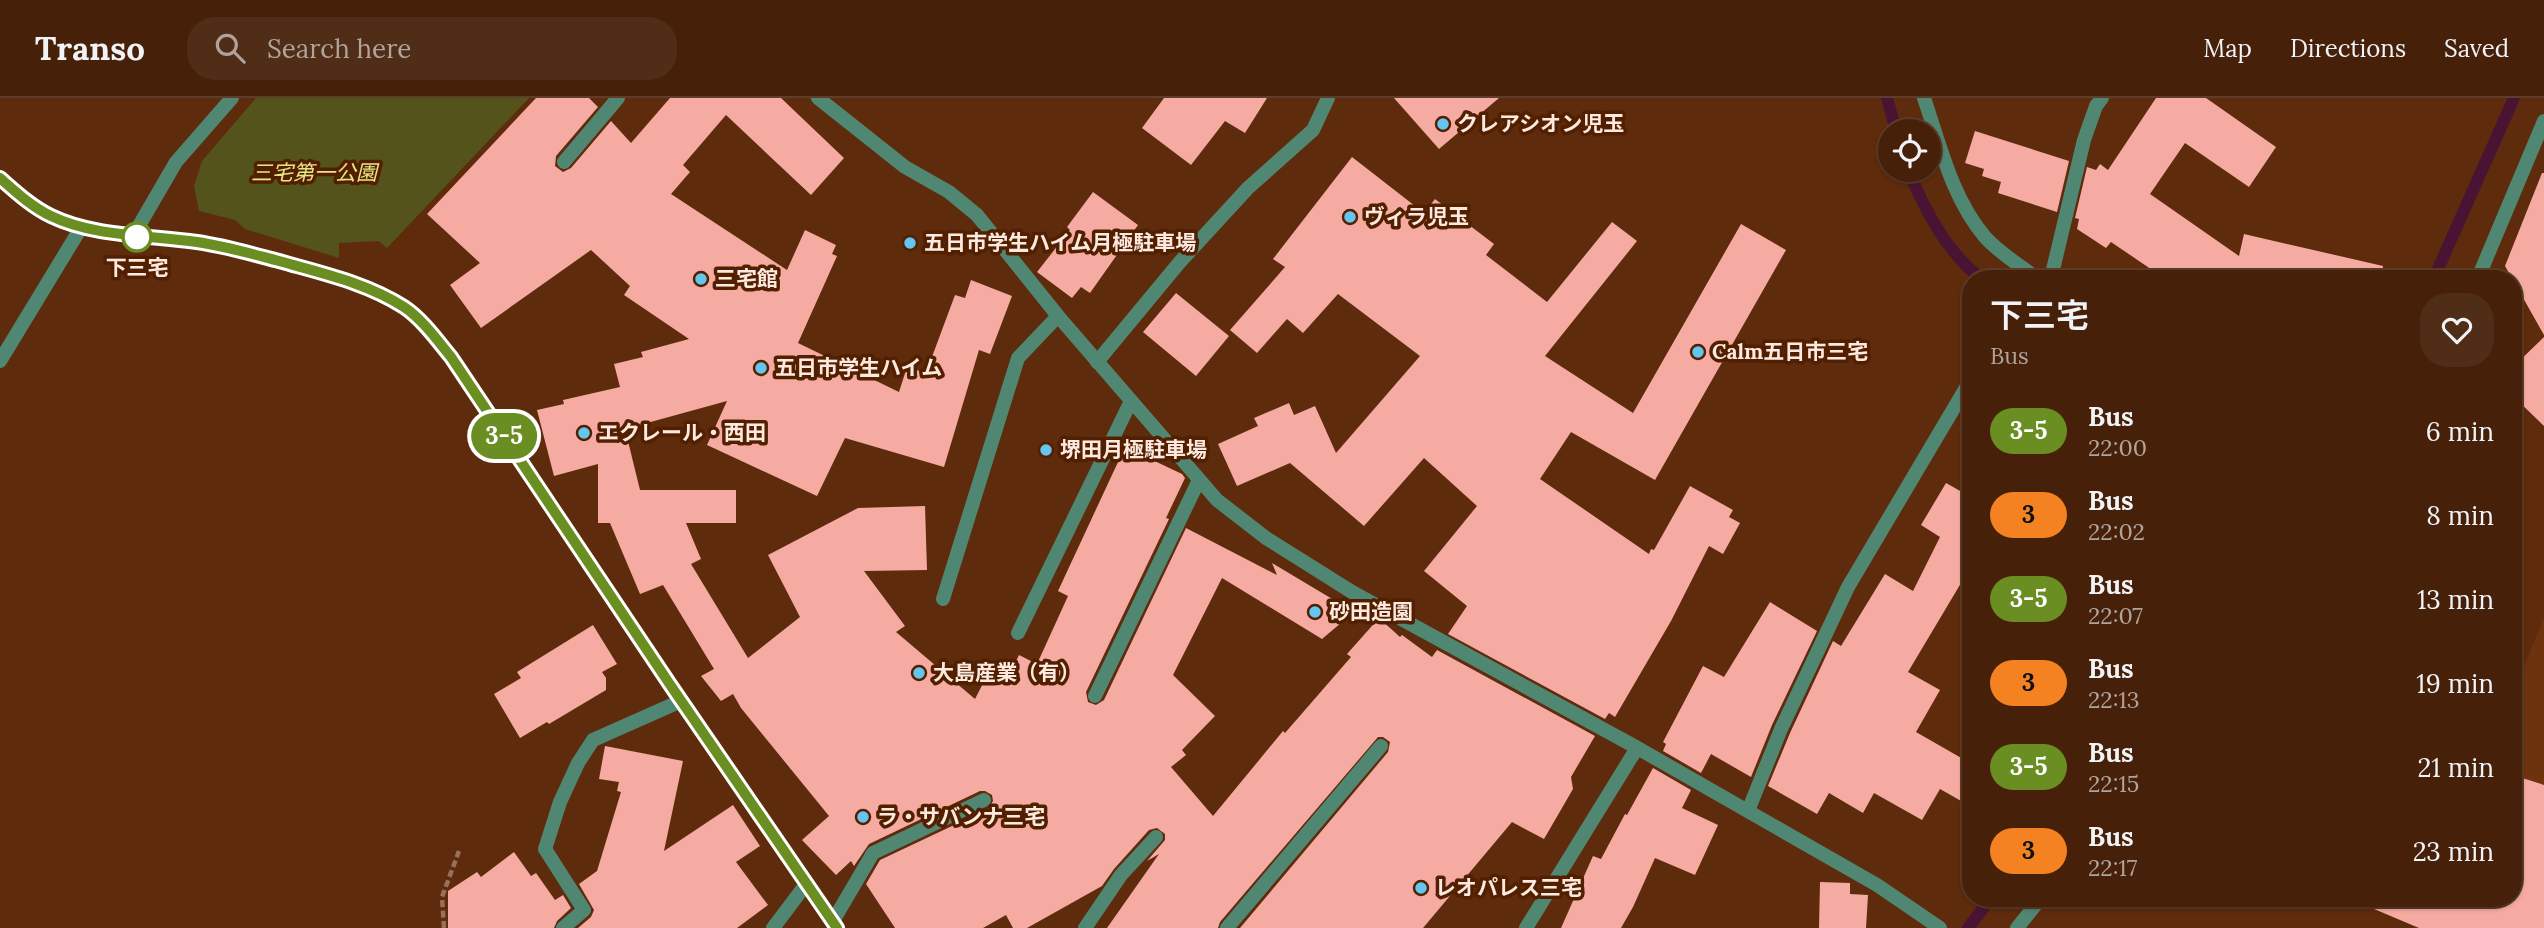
<!DOCTYPE html>
<html lang="en">
<head>
<meta charset="utf-8">
<style>
  :root { --surface:#462009; --page:#502d17; --text:#f1f3f6; --muted:#b0a39c; --line:#5e3e2a }
  body { margin:0; font-family:Lora,"Noto Sans JP",serif; background:var(--page); color:var(--text); height:100vh; display:flex; flex-direction:column; font-size:26px; white-space:nowrap }
  * { box-sizing:border-box; margin:0 }
  p { font-size:23px; color:var(--muted) }
  .icon { flex:none; width:38px; height:38px; fill:none; stroke:currentColor; stroke-width:2; stroke-linecap:round; stroke-linejoin:round }
  .map { position:relative; flex:1; overflow:hidden }
  .details { position:absolute; left:1962px; top:172px; width:560px; height:637px; display:flex; flex-direction:column; background:var(--surface); border-radius:28px; box-shadow:0 2px 5px #0004,0 0 0 2px var(--line) }
  .details>* { flex:none }
  .badge { padding:0 14px; border-radius:23px; font-size:24px; line-height:46px }
  .tools { position:absolute; left:1878px; top:21px; display:grid; gap:14px }
  .tools a { display:grid; place-items:center; width:63px; height:63px; border-radius:50%; background:var(--surface); box-shadow:0 2px 5px #0004,0 0 0 2px var(--line); font-size:35px }
  .map>.badge { position:absolute; translate:-50% -50%; box-shadow:0 0 0 4px #fff }
  .round { display:grid; place-items:center; flex:none; width:74px; height:74px; border-radius:28px; background:var(--page) }
  .head { display:flex; align-items:center; justify-content:space-between; height:119px; padding:0 28px }
  h1 { font-size:33px; font-weight:600; line-height:52px }
  ul { padding:0; list-style:none }
  li { display:flex; align-items:center; gap:21px; height:84px; padding:0 28px }
  li div { flex:1 }
  li b { display:block; font-size:26px }
  li em { font-style:normal }
  li .badge { min-width:77px; font-weight:700; text-align:center }
  header { display:flex; align-items:center; gap:42px; box-sizing:border-box; height:98px; padding:0 35px; background:var(--surface); border-bottom:2px solid var(--line) }
  header strong { font-size:33px }
  nav { display:flex; gap:38px; margin-inline-start:auto; font-size:24px }
  .search { width:490px; height:63px; background:var(--page); display:flex; align-items:center; gap:18px; box-sizing:border-box; padding:0 24px; border-radius:28px; color:var(--muted); font-size:26px }
  .map>svg:first-child { display:block }
  .built { fill:#6d330f }
  .green { fill:#54531c }
  .lines { fill:none; stroke-linecap:round; stroke-linejoin:round }
  .stream { stroke:#491433; stroke-width:12 }
  .building { fill:#f5aba1 }
  .path { stroke:#987159; stroke-width:4.5; stroke-dasharray:7 3.5; stroke-linecap:butt }
  .service { stroke:#508773; stroke-width:14 }
  .minor { stroke:#508773; stroke-width:14 }
  .tertiary { stroke:#508773; stroke-width:14 }
  .line-casing { stroke:#fff; stroke-width:16 }
  .line { stroke:#6b8e23; stroke-width:10 }
  .poi-dot { fill:#64c5ee; stroke:#522000; stroke-width:2.5 }
  .stop-dot { fill:#fff; stroke:#6b8e23; stroke-width:3.5 }
  .labels { text-anchor:middle; stroke-width:7; stroke-linejoin:round; paint-order:stroke }
  .poi-label { font-size:21px; font-weight:bold; fill:#fde9df; stroke:#522000; text-anchor:start }
  .park-label { font-size:21px; font-style:italic; fill:#e6e585; stroke:#522000 }
  .stop-label { font-size:21px; font-weight:bold; fill:#fde9df; stroke:#522000 }
</style>
</head>
<body>
<header>
<strong>Transo</strong>
<div class="search"><svg class="icon" aria-label="search" viewBox="0 0 24 24"><circle cx="10" cy="10" r="6"/><path d="M15 15l6 6"/></svg>Search here</div>
<nav><a>Map</a><a>Directions</a><a>Saved</a></nav>
</header>
<div class="map">
<svg width="2544" height="830" viewBox="0 0 2544 830">
  <rect width="100%" height="100%" fill="#5e2b0c"/>
  <path class="built" d="M 2544,519 L 2544,818 L 2478,800 L 2513,800 L 2513,595 Z"/>
  <path class="green" d="M 256,0 L 529,0 L 387,150 L 379,143 L 339,145 L 339,160 L 245,131 L 235,122 L 199,113 L 194,88 L 202,63 Z"/>
  <g class="lines">
    <path class="stream" d="M 1887,0 L 1896,33
      M 1908,72 C 1925,112 1946,153 1980,180
      M 2434,180 L 2514,0
      M 1968,830 L 1991,800"/>
  </g>
  <path class="building" d="M 536,0 L 589,0 L 598,9 L 556,58 L 555,68 L 563,74 L 571,70 L 611,23 L 631,45 L 670,0 L 781,0 L 844,60 L 811,97 L 726,17 L 683,67 L 690,74 L 671,96 L 787,172 L 805,132 L 836,147 L 832,156 L 837,158 L 798,245 L 899,294 L 907,269 L 926,275 L 955,197 L 965,200 L 971,182 L 1012,198 L 990,256 L 979,252 L 944,369 L 845,340 L 817,398 L 707,347 L 727,303 L 625,331 L 640,392 L 736,392 L 736,425 L 686,425 L 701,461 L 691,466 L 748,560 L 800,519 L 768,457 L 858,410 L 925,408 L 927,472 L 864,473 L 905,528 L 896,534 L 975,601 L 994,564 L 1011,573 L 1019,557 L 1037,566 L 1068,498 L 1058,493 L 1125,349 L 1182,376 L 1185,380 L 1166,420 L 1169,421 L 1086,594 L 1088,604 L 1096,607 L 1104,602 L 1186,430 L 1277,477 L 1272,465 L 1354,514 L 1322,541 L 1222,480 L 1173,577 L 1215,618 L 1182,652 L 1186,657 L 1171,669 L 1213,718 L 1283,633 L 1285,635 L 1351,559 L 1347,556 L 1379,520 L 1400,539 L 1402,537 L 1432,559 L 1437,552 L 1595,638 L 1571,679 L 1573,691 L 1544,741 L 1512,724 L 1423,830 L 1240,830 L 1388,654 L 1390,644 L 1383,639 L 1378,639 L 1220,824 L 1218,830 L 1107,830 L 1159,756 L 1147,763 L 1165,742 L 1165,736 L 1157,730 L 1149,732 L 1114,771 L 1102,788 L 1027,830 L 1013,830 L 1006,817 L 983,830 L 895,830 L 866,786 L 880,762 L 988,711 L 993,703 L 992,697 L 985,693 L 980,693 L 869,746 L 854,768 L 851,763 L 836,777 L 802,742 L 829,718 L 741,610 L 733,596 L 721,603 L 701,578 L 714,571 L 663,487 L 640,496 L 610,425 L 598,425 L 598,366 L 554,378 L 537,312 L 564,306 L 563,302 L 620,289 L 614,266 L 643,259 L 641,254 L 689,241 L 624,197 L 630,188 L 591,152 L 481,230 L 450,187 L 480,165 L 427,116 Z
    M 1164,0 L 1267,0 L 1245,35 L 1225,23 L 1191,67 L 1142,30 Z
    M 1394,0 L 1499,0 L 1439,51 Z
    M 2156,0 L 2206,0 L 2276,49 L 2249,89 L 2185,45 L 2150,96 L 2239,158 L 2244,136 L 2383,168 L 2382,180 L 2164,180 L 2111,144 L 2106,150 L 2077,131 L 2079,121 L 2075,120 L 2087,69 L 2096,72 L 2100,66 L 2108,72 Z
    M 1975,33 L 2069,63 L 2057,114 L 1998,95 L 2001,84 L 1982,78 L 1984,71 L 1965,65 Z
    M 1352,59 L 1424,115 L 1435,101 L 1494,146 L 1486,157 L 1547,204 L 1612,124 L 1637,143 L 1545,258 L 1633,315 L 1741,126 L 1786,152 L 1655,382 L 1571,334 L 1540,381 L 1649,456 L 1651,451 L 1654,452 L 1690,388 L 1733,412 L 1729,419 L 1740,425 L 1723,456 L 1709,448 L 1671,523 L 1615,619 L 1609,615 L 1605,621 L 1448,536 L 1467,508 L 1424,473 L 1477,408 L 1424,360 L 1364,428 L 1290,365 L 1237,388 L 1218,346 L 1258,328 L 1254,320 L 1289,305 L 1294,317 L 1315,308 L 1336,355 L 1420,258 L 1338,196 L 1303,235 L 1287,221 L 1257,255 L 1230,232 L 1285,169 L 1273,161 Z
    M 2542,75 L 2544,75 L 2544,237 L 2505,168 Z
    M 1093,94 L 1138,127 L 1090,195 L 1081,189 L 1072,200 L 1037,174 L 1070,132 L 1067,129 Z
    M 1176,195 L 1229,238 L 1196,278 L 1143,234 Z
    M 2544,239 L 2544,328 L 2513,298 L 2513,269 Z
    M 1970,376 L 1970,470 L 1908,574 L 1940,592 L 1916,634 L 1970,665 L 1970,708 L 1940,691 L 1922,722 L 1874,695 L 1863,715 L 1829,695 L 1817,716 L 1768,688 L 1790,635 L 1833,543 L 1841,548 L 1885,476 L 1913,493 L 1940,439 L 1921,427 L 1946,385 L 1962,394 Z
    M 1770,504 L 1817,533 L 1772,627 L 1751,679 L 1711,656 L 1701,675 L 1663,653 L 1666,646 L 1663,644 L 1703,568 L 1724,579 Z
    M 593,527 L 617,566 L 602,574 L 606,580 L 606,592 L 549,626 L 547,624 L 520,640 L 494,596 L 521,580 L 517,574 Z
    M 605,648 L 683,663 L 664,753 L 733,707 L 760,748 L 736,764 L 768,807 L 737,830 L 578,830 L 591,819 L 594,812 L 579,786 L 597,773 L 621,694 L 617,693 L 619,684 L 599,681 Z
    M 1653,670 L 1691,692 L 1682,710 L 1718,727 L 1695,777 L 1655,760 L 1633,809 L 1621,830 L 1561,830 L 1593,758 L 1601,761 L 1625,716 L 1627,717 Z
    M 2513,677 L 2544,687 L 2544,830 L 2419,830 L 2348,800 L 2513,800 Z
    M 514,754 L 531,778 L 536,775 L 555,802 L 563,797 L 571,810 L 557,823 L 554,830 L 448,830 L 448,793 L 477,774 L 481,779 Z
    M 1820,784 L 1850,785 L 1850,796 L 1868,797 L 1866,830 L 1819,830 Z"/>
  <g class="lines">
    <path class="path" d="M 444,830 L 442,799 L 459,753"/>
    <path class="service" d="M 564,64 L 618,0
      M 1097,264 L 1179,165 L 1248,90 L 1313,32 L 1328,0
      M 943,501 L 1018,260 L 1058,218
      M 1018,535 L 1131,303
      M 1095,598 L 1199,382
      M 833,823 L 873,755 L 984,702
      M 1085,830 L 1121,777 L 1156,739
      M 1227,830 L 1381,648"/>
    <path class="minor" d="M 818,0 L 905,69 L 949,94 L 977,117 L 1058,218 L 1217,402 L 1266,440 L 1352,494 L 1634,648 L 1877,787 L 1940,830
      M 1924,0 C 1940,47 1952,100 1985,139 C 1999,155 2020,167 2036,180
      M 0,80 C 16,94 32,109 51,118 C 95,140 149,137 197,144 C 225,148 252,156 279,163 C 321,175 367,185 404,209 C 422,221 437,242 451,259 L 671,588 L 837,830
      M 2051,180 L 2084,42 L 2096,8 L 2102,0
      M 2478,180 L 2544,23
      M 0,263 L 82,128
      M 1748,713 L 1781,631 L 1848,489 L 1970,283
      M 563,830 L 584,812 L 545,751 L 560,704 L 578,665 L 593,642 L 681,603
      M 773,830 L 807,785
      M 1526,830 L 1637,650
      M 2017,830 L 2041,800"/>
    <path class="tertiary" d="M 133,138 L 176,64 L 232,0"/>
  </g>
  <g class="lines">
    <defs>
      <path id="line" d="M 0,80 C 16,94 32,109 51,118 C 94,139 150,137 197,144 C 225,148 252,156 279,163 C 321,175 367,185 404,209 C 422,221 437,242 451,259 L 671,588 L 837,830"/>
    </defs>
    <use href="#line" class="line-casing"/>
    <use href="#line" class="line"/>
  </g>
  <g class="poi-dot">
    <circle cx="1443" cy="26" r="7"/>
    <circle cx="1350" cy="119" r="7"/>
    <circle cx="910" cy="145" r="7"/>
    <circle cx="701" cy="181" r="7"/>
    <circle cx="1698" cy="254" r="7"/>
    <circle cx="761" cy="270" r="7"/>
    <circle cx="584" cy="335" r="7"/>
    <circle cx="1046" cy="352" r="7"/>
    <circle cx="1315" cy="514" r="7"/>
    <circle cx="919" cy="575" r="7"/>
    <circle cx="863" cy="719" r="7"/>
    <circle cx="1421" cy="790" r="7"/>
  </g>
  <circle class="stop-dot" cx="137" cy="139" r="14"/>
  <g class="labels">
    <g class="poi-label">
      <text x="1457" y="33">クレアシオン児玉</text>
      <text x="1364" y="126">ヴィラ児玉</text>
      <text x="924" y="152">五日市学生ハイム月極駐車場</text>
      <text x="715" y="188">三宅館</text>
      <text x="1712" y="261">Calm五日市三宅</text>
      <text x="775" y="277">五日市学生ハイム</text>
      <text x="598" y="342">エクレール・西田</text>
      <text x="1060" y="359">堺田月極駐車場</text>
      <text x="1329" y="521">砂田造園</text>
      <text x="933" y="582">大島産業（有）</text>
      <text x="877" y="726">ラ・サバンナ三宅</text>
      <text x="1435" y="797">レオパレス三宅</text>
    </g>
    <g class="park-label">
      <text x="314" y="82">三宅第一公園</text>
    </g>
    <g class="stop-label">
      <text x="137" y="177">下三宅</text>
    </g>
  </g>
</svg>
<div class="tools">
<a><svg class="icon" aria-label="locate" viewBox="0 0 24 24"><circle cx="12" cy="12" r="6"/><path d="M12 2v4M12 18v4M2 12h4M18 12h4"/></svg></a>
</div>
<b class="badge" style="left:504px;top:338px;background:#6b8e23;color:#fff">3-5</b>
<section class="details">
<div class="head"><div><h1>下三宅</h1><p>Bus</p></div><a class="round"><svg class="icon" aria-label="heart" viewBox="0 0 24 24"><path d="M12 20l-8-8c-3-5 5-10 8-4 3-6 11-1 8 4z"/></svg></a></div>
<ul>
<li><span class="badge" style="background:#6b8e23;color:#fff">3-5</span><div><b>Bus</b><p>22:00</p></div><em>6 min</em></li>
<li><span class="badge" style="background:#f58220;color:#111">3</span><div><b>Bus</b><p>22:02</p></div><em>8 min</em></li>
<li><span class="badge" style="background:#6b8e23;color:#fff">3-5</span><div><b>Bus</b><p>22:07</p></div><em>13 min</em></li>
<li><span class="badge" style="background:#f58220;color:#111">3</span><div><b>Bus</b><p>22:13</p></div><em>19 min</em></li>
<li><span class="badge" style="background:#6b8e23;color:#fff">3-5</span><div><b>Bus</b><p>22:15</p></div><em>21 min</em></li>
<li><span class="badge" style="background:#f58220;color:#111">3</span><div><b>Bus</b><p>22:17</p></div><em>23 min</em></li>
</ul>
</section>
</div>
</body>
</html>
